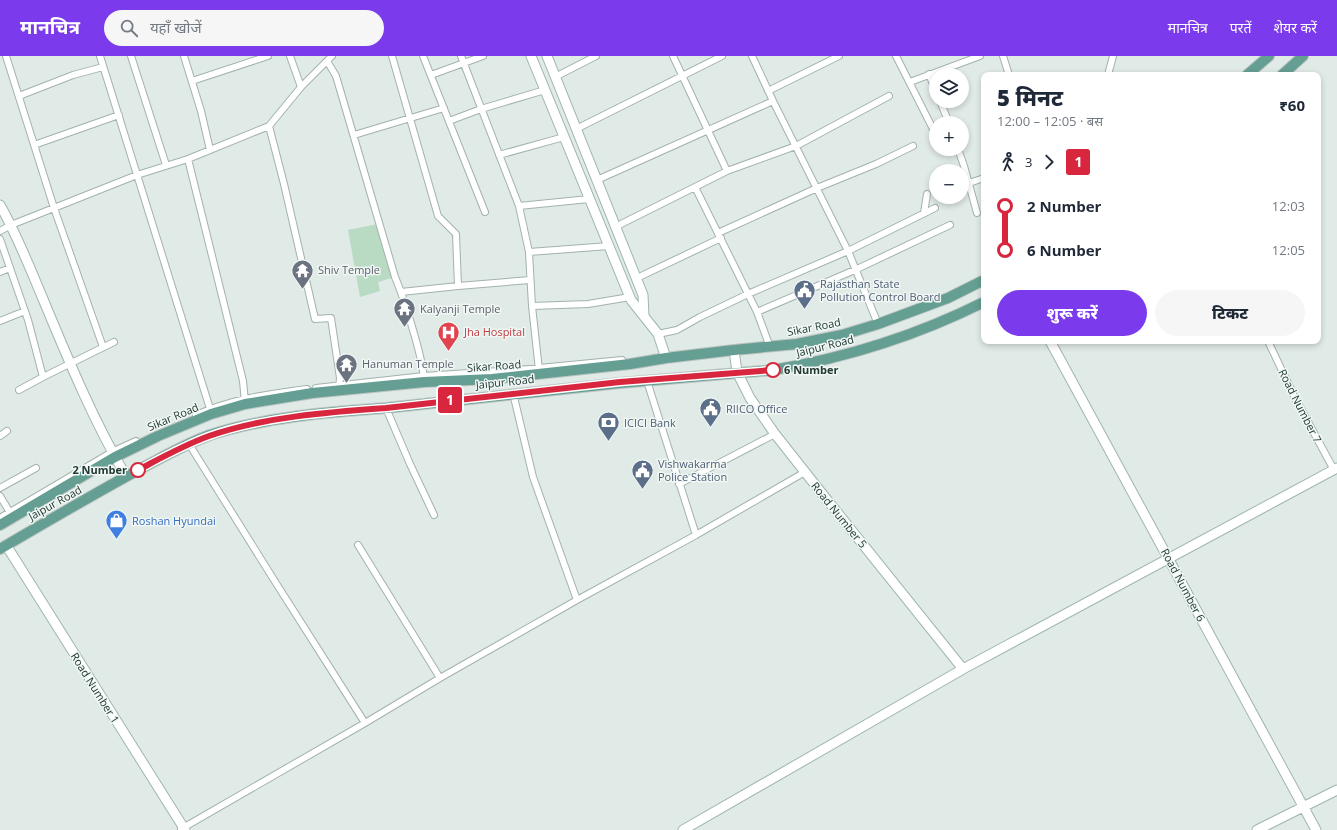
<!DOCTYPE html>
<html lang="hi">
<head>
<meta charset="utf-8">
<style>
  :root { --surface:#fff; --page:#f6f6f7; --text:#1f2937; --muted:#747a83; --accent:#7c3aed }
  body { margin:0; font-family:"Open Sans","Noto Sans Devanagari",sans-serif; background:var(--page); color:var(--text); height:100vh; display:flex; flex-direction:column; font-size:15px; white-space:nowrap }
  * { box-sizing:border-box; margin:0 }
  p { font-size:13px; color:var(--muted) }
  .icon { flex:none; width:22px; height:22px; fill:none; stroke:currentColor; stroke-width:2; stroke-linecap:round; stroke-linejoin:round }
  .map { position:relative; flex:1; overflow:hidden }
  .drawer { position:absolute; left:981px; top:16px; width:340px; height:272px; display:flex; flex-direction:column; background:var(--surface); border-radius:8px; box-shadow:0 2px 6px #0003 }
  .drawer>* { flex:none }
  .badge { padding:0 8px; border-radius:3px; font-size:14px; line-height:26px }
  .fabs { position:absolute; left:929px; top:12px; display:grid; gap:8px }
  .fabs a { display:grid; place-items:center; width:40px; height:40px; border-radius:50%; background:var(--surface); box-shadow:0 2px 6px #0003; font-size:20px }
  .map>.badge { position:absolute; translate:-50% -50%; box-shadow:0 0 0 2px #fff }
  .legs { display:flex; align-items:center; gap:6px; height:44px; padding:0 16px; font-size:13px }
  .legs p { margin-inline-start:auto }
  .head { display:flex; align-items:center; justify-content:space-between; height:68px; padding:0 16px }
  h1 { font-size:22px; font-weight:800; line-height:30px }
  .action { display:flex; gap:8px; margin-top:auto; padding:8px 16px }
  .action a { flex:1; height:46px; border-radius:24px; background:var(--accent); color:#fff; font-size:16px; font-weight:800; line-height:46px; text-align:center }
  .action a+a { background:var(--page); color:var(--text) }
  ul { padding:0 16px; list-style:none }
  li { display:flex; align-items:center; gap:14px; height:44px; font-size:15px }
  li i { display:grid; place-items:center; width:6px; height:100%; margin:0 5px; background:currentColor }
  li i::after { content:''; width:10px; height:10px; margin:-5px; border:3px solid; border-radius:50%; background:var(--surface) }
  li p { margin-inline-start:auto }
  li:first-child i { background:linear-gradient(#0000 50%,currentColor 0) }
  li:last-child i { background:linear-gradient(currentColor 50%,#0000 0) }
  header { display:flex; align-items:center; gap:24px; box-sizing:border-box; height:56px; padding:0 20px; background:var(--accent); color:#fff }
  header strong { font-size:19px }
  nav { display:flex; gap:22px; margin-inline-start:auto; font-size:14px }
  .search { width:280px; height:36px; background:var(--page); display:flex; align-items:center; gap:10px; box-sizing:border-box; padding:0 14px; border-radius:22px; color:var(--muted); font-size:15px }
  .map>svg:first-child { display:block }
  .green { fill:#b9dbc4 }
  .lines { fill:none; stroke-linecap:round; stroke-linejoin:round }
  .street-casing { stroke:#a3b2ad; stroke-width:8 }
  .secondary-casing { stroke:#9fb6ae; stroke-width:11 }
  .primary-casing { stroke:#bcc4c2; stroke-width:12 }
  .street { stroke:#fff; stroke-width:6 }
  .secondary { stroke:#fff; stroke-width:9 }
  .primary { stroke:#659f93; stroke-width:10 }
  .line-1-casing { stroke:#fff; stroke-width:9 }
  .line-1 { stroke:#d7263d; stroke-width:6 }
  .stop-1-dot { fill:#fff; stroke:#d7263d; stroke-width:2 }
  .labels { text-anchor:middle; stroke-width:3; stroke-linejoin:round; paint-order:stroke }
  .worship-label { font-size:11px; fill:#5b616d; stroke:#f0f7f4; text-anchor:start }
  .service-label { font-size:11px; fill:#4e5e75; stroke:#f0f7f4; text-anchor:start }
  .street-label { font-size:11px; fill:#213a34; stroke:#f0f7f4 }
  .health-label { font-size:11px; fill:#be3a42; stroke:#f0f7f4; text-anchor:start }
  .stop-label { font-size:11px; font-weight:bold; fill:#213a34; stroke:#f0f7f4; text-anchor:start }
  .shop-label { font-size:11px; fill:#366cbe; stroke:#f0f7f4; text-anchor:start }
</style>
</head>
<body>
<header>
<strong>मानचित्र</strong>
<div class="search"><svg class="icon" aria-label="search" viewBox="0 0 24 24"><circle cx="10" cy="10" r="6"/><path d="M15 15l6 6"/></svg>यहाँ खोजें</div>
<nav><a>मानचित्र</a><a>परतें</a><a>शेयर करें</a></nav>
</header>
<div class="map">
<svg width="1337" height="774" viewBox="0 0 1337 774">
  <rect width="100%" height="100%" fill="#e0eae6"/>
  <path class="green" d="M 378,168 L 395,221 L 378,226 L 380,235 L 360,241 L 348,174 Z"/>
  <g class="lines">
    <defs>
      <path id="street" d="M 6,0 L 54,152 L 103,291
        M 100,0 L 211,356
        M 131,0 L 166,109
        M 184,0 L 201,55 L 210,94
        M 290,0 L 301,31
        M 392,0 L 438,160 L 456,178 L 458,230 L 401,236
        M 423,0 L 485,156
        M 461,0 L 519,150 L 529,196 L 532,250 L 539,314
        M 673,0 L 727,115
        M 752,0 L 773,45 L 848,195 L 878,268
        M 896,0 L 933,73
        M 1003,0 L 1009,19
        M 327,5 L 336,20 L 395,221 C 403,240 409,260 415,281 C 419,295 423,309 424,324
        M 929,18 L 936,36
        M 431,19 L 483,0
        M 1108,19 L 1113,0
        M 555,21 L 596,0
        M 192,25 L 268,0
        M 910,26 L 980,0
        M 768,35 L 839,0
        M 19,40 L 73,19 L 103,11
        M 940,45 L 949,67
        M 449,65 L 481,53 L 545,34
        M 269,70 L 284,128 L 315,263 L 331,262 L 340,322 L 339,332
        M 576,73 L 722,0
        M 354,79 L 444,52
        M 34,89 L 119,59
        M 958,93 L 964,110 L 977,157
        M 499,99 L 564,81
        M 188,103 L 243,325 L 245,346
        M 597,124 L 773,45
        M 969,127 L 984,122
        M 695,131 L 757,256 L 770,291
        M 519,150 L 589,143
        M 924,157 L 927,138
        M 616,172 L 621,168 L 727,115 L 796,90 L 889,40
        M 0,175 L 11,169 L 137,119 L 188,103 L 269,70 L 301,31 L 332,0
        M 718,177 L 817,132 L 876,108 L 913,90
        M 0,183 L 28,264 L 43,321 L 114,286
        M 529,196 L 609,190
        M 0,216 L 10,212
        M 637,222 L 721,182
        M 458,230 L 530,224
        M 532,250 L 588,248 L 630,241
        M 757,256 L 857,213 L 950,169
        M 0,265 L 25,255
        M 658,278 L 677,274 L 700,261 L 748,238 L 848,195 L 935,152
        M 1268,285 L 1294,340 L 1334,414
        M 647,325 L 696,479
        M 316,332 L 424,320 L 529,313 L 622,304
        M 19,334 L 43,321
        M 513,337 L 533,421 L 577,544
        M 386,352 L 410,408 L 434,459
        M 196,359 C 231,343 269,338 307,333
        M 0,380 L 7,375
        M 189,388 L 274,524 L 365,667
        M 679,428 L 775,378
        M 0,432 L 36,412
        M 0,440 L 12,460
        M 0,462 L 112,396 L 136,385
        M 358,489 L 440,622
        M 181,773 L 365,667 L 440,622 L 577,544 L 696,479 L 805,416"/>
      <path id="secondary" d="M 531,0 L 631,244 L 658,278 L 666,302
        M 547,0 L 643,239 L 644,260
        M 0,149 C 17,179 30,212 43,243 C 68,303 93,364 126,420
        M 1050,285 L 1316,774
        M 734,294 L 737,316 L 750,342 L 775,378 L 820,435 L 963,613
        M 6,489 L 185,774
        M 683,774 L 963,613 L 1337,412
        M 1257,774 L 1337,734"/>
      <path id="primary" d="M 1247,19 L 1269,0
        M 1282,19 L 1303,0
        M 0,469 L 115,401 L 158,380 L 211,358 L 245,348 L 312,337 L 424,326 L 492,323 L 630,308 L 666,302 L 734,294 L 797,288 L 842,279 L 878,268 L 948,242 L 984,224
        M 0,493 C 46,466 92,439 140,413 C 163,401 185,388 210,379 C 266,361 328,356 386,352 L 620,327 L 773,314 C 845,302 918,279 984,246"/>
    </defs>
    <use href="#street" class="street-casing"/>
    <use href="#secondary" class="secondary-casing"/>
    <use href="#primary" class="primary-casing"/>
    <use href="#street" class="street"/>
    <use href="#secondary" class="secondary"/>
    <use href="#primary" class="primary"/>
  </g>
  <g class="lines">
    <defs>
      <path id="line-1" d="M 138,414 C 161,402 184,389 209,380 C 263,361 329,356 386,352 L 620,326 L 773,314"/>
    </defs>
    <use href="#line-1" class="line-1-casing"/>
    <use href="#line-1" class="line-1"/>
  </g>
  <defs>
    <symbol id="temple-pin" viewBox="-11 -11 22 30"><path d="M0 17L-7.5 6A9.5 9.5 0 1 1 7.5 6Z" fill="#6b7280" stroke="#f0f7f4"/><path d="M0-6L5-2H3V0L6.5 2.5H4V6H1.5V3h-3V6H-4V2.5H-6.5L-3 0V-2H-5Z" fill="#fff"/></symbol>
    <symbol id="civic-pin" viewBox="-11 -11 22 30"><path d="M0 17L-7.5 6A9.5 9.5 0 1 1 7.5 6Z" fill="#5c6f8a" stroke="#f0f7f4"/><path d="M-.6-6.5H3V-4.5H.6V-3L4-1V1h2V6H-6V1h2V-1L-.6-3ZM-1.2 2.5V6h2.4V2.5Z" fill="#fff"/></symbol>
    <symbol id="hospital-pin" viewBox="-11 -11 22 30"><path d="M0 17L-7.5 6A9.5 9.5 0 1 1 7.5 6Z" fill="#e0444e" stroke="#f0f7f4"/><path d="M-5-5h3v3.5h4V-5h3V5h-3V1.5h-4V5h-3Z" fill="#fff"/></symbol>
    <symbol id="bank-pin" viewBox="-11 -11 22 30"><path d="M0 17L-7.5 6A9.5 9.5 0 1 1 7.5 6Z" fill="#5c6f8a" stroke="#f0f7f4"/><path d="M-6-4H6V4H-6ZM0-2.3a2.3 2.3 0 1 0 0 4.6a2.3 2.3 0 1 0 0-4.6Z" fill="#fff"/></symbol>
    <symbol id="shop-pin" viewBox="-11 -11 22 30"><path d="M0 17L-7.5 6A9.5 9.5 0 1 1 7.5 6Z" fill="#3f7fe0" stroke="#f0f7f4"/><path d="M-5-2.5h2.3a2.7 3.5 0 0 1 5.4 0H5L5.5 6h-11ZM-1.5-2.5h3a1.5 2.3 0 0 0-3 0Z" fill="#fff"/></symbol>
  </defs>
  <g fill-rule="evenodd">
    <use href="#temple-pin" x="290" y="202" width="25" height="34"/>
    <use href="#civic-pin" x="792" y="222" width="25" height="34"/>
    <use href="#temple-pin" x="392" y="240" width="25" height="34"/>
    <use href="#hospital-pin" x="436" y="264" width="25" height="34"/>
    <use href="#temple-pin" x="334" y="296" width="25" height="34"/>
    <use href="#civic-pin" x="698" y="340" width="25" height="34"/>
    <use href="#bank-pin" x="596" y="354" width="25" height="34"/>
    <use href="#civic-pin" x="630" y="402" width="25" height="34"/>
    <use href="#shop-pin" x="104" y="452" width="25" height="34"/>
  </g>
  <g class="stop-1-dot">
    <circle cx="773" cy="314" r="7"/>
    <circle cx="138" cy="414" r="7"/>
  </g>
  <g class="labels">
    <g class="worship-label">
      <text x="318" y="218">Shiv Temple</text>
      <text x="420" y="257">Kalyanji Temple</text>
      <text x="362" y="312">Hanuman Temple</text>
    </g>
    <g class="service-label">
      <text x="820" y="232">Rajasthan State<tspan x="820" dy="13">Pollution Control Board</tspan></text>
      <text x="726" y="357">RIICO Office</text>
      <text x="624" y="371">ICICI Bank</text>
      <text x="658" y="412">Vishwakarma<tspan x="658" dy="13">Police Station</tspan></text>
    </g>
    <g class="street-label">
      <text transform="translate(814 271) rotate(-11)" y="4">Sikar Road</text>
      <text transform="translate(825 290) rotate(-14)" y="4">Jaipur Road</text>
      <text transform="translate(494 310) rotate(-4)" y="4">Sikar Road</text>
      <text transform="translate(505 326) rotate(-6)" y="4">Jaipur Road</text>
      <text transform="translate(1300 350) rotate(63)" y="4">Road Number 7</text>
      <text transform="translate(173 361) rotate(-23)" y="4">Sikar Road</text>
      <text transform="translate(55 447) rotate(-29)" y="4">Jaipur Road</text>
      <text transform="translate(839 459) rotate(51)" y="4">Road Number 5</text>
      <text transform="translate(1183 529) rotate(62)" y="4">Road Number 6</text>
      <text transform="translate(95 632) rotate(58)" y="4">Road Number 1</text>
    </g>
    <g class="health-label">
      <text x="464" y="280">Jha Hospital</text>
    </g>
    <g class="stop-label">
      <text x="784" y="318">6 Number</text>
      <text x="127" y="418" text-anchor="end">2 Number</text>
    </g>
    <g class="shop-label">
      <text x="132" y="469">Roshan Hyundai</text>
    </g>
  </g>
</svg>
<div class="fabs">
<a><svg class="icon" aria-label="layers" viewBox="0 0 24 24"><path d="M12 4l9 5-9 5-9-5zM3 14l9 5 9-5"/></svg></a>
<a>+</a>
<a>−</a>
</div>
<b class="badge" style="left:450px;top:344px;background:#d7263d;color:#fff">1</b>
<section class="drawer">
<div class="head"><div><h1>5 मिनट</h1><p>12:00 – 12:05 · बस</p></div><b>₹60</b></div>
<div class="legs"><svg class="icon" aria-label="walk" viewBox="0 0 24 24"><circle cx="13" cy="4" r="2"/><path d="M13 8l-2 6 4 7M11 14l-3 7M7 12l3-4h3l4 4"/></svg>3<svg class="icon" aria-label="forward" viewBox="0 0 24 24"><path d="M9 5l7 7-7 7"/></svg><b class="badge" style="background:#d7263d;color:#fff">1</b></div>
<ul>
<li><i style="color:#d7263d"></i><b>2 Number</b><p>12:03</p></li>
<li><i style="color:#d7263d"></i><b>6 Number</b><p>12:05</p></li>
</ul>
<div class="action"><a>शुरू करें</a><a>टिकट</a></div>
</section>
</div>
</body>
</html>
